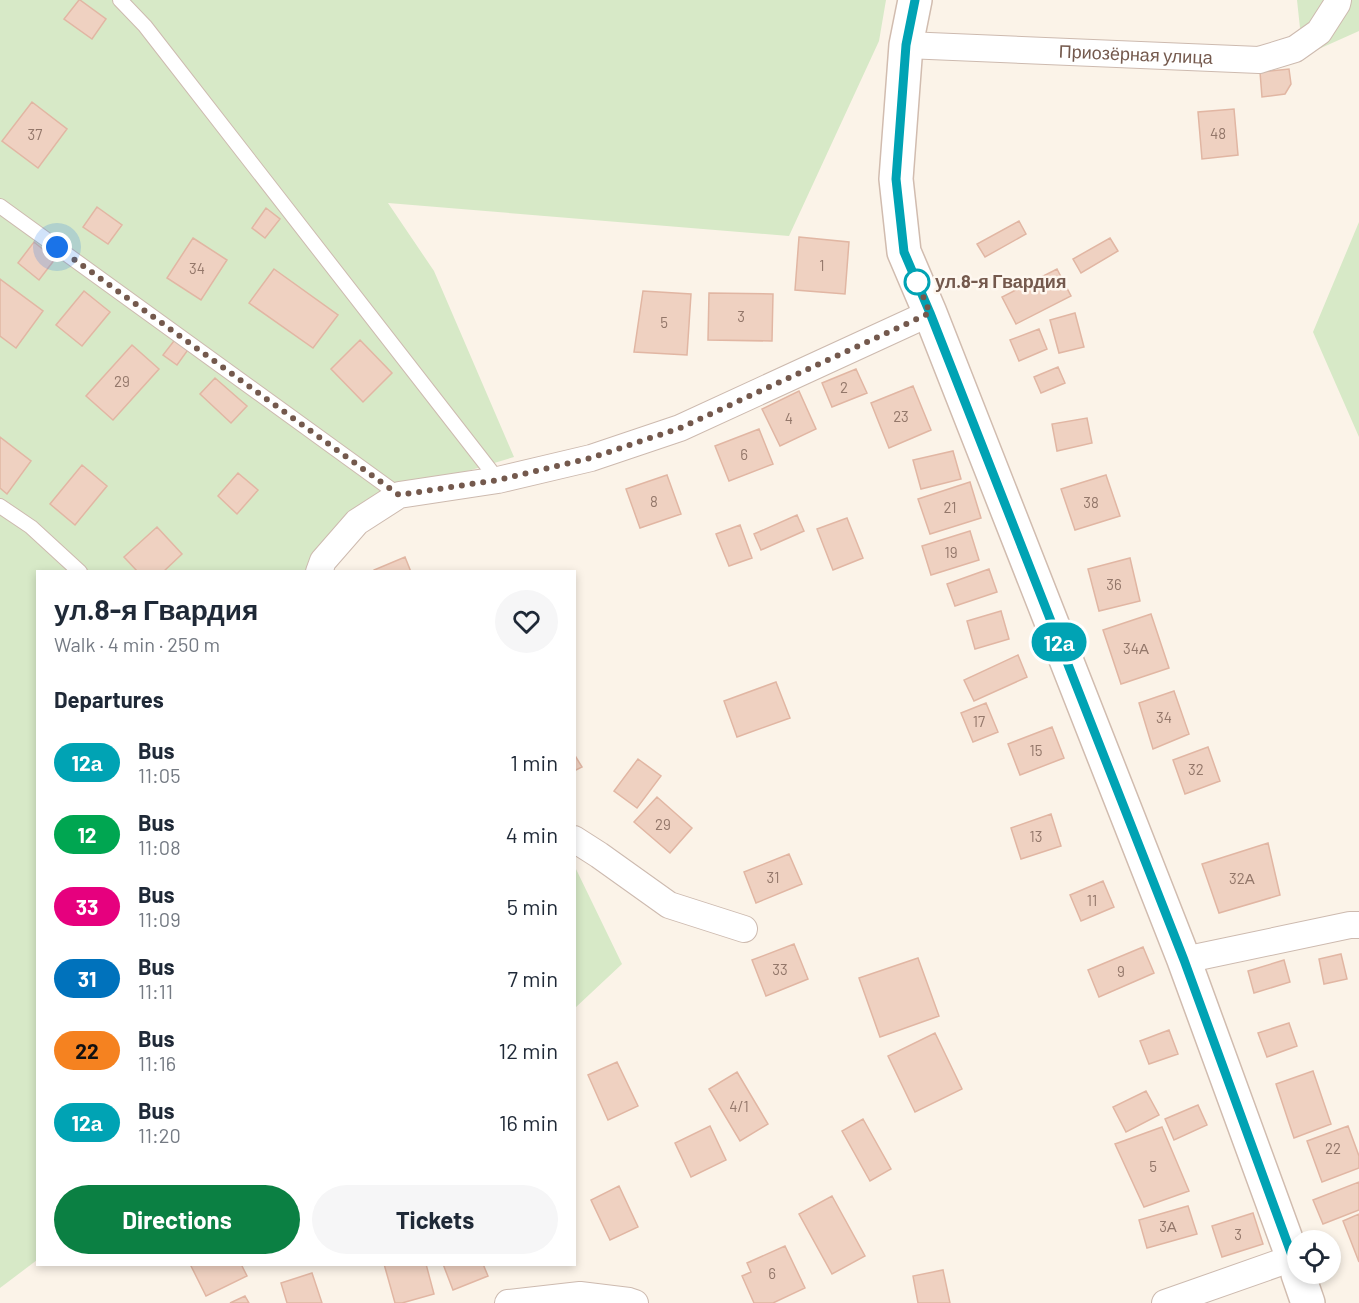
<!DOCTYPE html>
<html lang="en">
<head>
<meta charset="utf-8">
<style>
  :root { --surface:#fff; --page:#f6f6f7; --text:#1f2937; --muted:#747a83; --accent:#0b8043 }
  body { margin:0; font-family:Barlow,sans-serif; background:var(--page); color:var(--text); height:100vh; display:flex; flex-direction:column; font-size:22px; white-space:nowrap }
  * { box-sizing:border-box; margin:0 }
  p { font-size:20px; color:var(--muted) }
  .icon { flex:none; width:33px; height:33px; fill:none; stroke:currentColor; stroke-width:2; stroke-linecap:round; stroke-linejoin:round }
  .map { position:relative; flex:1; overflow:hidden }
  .sheet { position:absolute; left:36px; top:570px; width:540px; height:696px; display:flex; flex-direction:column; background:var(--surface); border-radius:0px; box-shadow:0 3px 9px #0003 }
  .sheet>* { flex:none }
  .badge { padding:0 12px; border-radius:20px; font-size:21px; line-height:39px }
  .buttons { position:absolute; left:1287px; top:1230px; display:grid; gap:12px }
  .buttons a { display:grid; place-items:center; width:54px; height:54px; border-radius:50%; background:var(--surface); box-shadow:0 3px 9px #0003; font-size:30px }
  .you { position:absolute; width:30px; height:30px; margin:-15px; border:4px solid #fff; border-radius:50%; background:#1a73e8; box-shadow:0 0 0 9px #1a73e833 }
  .map>.badge { position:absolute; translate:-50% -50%; box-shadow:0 0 0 3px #fff }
  h2 { padding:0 18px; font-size:22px; line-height:54px }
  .round { display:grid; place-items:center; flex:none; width:63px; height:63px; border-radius:32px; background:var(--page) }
  .headline { display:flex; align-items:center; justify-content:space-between; height:102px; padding:0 18px }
  h1 { font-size:28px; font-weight:700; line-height:45px }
  .primary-button { display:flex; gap:12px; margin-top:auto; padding:12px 18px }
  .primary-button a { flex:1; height:69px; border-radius:36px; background:var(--accent); color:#fff; font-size:24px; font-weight:700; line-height:69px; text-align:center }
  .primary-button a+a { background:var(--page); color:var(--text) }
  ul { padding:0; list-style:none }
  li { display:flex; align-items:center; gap:18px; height:72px; padding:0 18px }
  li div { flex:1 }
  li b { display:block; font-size:22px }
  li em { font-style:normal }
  li .badge { min-width:66px; font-weight:700; text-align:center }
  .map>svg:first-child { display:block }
  .green { fill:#d7e9c7 }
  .building { fill:#efd1c1; stroke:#e1b6a3; stroke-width:1.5 }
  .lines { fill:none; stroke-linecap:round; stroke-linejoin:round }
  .lane-casing { stroke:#cdbaaf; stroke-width:16 }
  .street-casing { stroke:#cdbaaf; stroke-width:28 }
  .secondary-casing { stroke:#d1bcaf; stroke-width:36 }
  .lane { stroke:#fff; stroke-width:14 }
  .street { stroke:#fff; stroke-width:26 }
  .secondary { stroke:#fff; stroke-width:33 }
  .line-casing { stroke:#fff; stroke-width:14 }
  .line { stroke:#00a3b4; stroke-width:9 }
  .walk { stroke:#74594d; stroke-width:6; stroke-dasharray:0 10.8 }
  .stop-dot { fill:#fff; stroke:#00a3b4; stroke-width:3 }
  .labels { text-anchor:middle; stroke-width:5; stroke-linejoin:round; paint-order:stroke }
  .number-label { font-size:15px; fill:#93776a }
  .street-label { font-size:18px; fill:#74594d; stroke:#fef7ef }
  .stop-label { font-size:18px; font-weight:bold; fill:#74594d; stroke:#fef7ef; text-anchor:start }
</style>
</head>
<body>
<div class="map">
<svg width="1359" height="1303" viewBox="0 0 1359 1303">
  <rect width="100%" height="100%" fill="#fbf3e8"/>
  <path class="green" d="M 0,0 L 886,0 L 879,41 L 789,236 L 388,203 L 434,271 L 514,457 L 382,497 L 311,571 L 38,572 L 37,1260 L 0,1288 Z
    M 1297,0 L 1359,0 L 1359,31 L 1303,56 Z
    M 1359,222 L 1359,437 L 1313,332 Z
    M 575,867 L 622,964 L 575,1008 L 574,1008 Z"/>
  <path class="building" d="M 79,0 L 80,0 L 106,19 L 92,39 L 64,19 Z
    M 1289,69 L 1291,84 L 1285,94 L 1262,97 L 1260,72 Z
    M 32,102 L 67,129 L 38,168 L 2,141 Z
    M 1234,109 L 1238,155 L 1202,159 L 1198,112 Z
    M 97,207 L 122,225 L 108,244 L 83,227 Z
    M 266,208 L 280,219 L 265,238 L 252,228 Z
    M 1019,221 L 1026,234 L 985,257 L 977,244 Z
    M 799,237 L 849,242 L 845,294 L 795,290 Z
    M 193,238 L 227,260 L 201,300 L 167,278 Z
    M 1110,238 L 1118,251 L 1081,273 L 1073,259 Z
    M 34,242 L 55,259 L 39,280 L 18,263 Z
    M 274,269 L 338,315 L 313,348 L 249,303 Z
    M 1057,269 L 1071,296 L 1016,324 L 1002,297 Z
    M 0,279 L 43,311 L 16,348 L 0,336 Z
    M 84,291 L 110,312 L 82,346 L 56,325 Z
    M 643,291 L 691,294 L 687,355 L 634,352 Z
    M 709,293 L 773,294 L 772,341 L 708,340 Z
    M 1075,313 L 1084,347 L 1059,353 L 1050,320 Z
    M 1039,329 L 1047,349 L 1019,361 L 1010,340 Z
    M 177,337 L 190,347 L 177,365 L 163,355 Z
    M 360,340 L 392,373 L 363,402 L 331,369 Z
    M 132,345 L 159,369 L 113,420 L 86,396 Z
    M 1058,367 L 1065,383 L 1041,393 L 1034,377 Z
    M 856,369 L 867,393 L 832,407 L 822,383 Z
    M 215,378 L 247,406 L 231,423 L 200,394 Z
    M 913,386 L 931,430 L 889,448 L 871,403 Z
    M 799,391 L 816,429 L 780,446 L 762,409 Z
    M 1087,418 L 1092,443 L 1057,451 L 1052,424 Z
    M 759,429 L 773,464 L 729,481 L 715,446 Z
    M 0,437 L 31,461 L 7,494 L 0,488 Z
    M 953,451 L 961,479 L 921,489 L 913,460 Z
    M 82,465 L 107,486 L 75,525 L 50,504 Z
    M 238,473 L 258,490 L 237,514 L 218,496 Z
    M 667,475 L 681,514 L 640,528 L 626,489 Z
    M 1106,475 L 1120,516 L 1075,530 L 1061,489 Z
    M 970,482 L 981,518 L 930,534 L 918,499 Z
    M 797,515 L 804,531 L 761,550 L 754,534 Z
    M 847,518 L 863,558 L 833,570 L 817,529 Z
    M 740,525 L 752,558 L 729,566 L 716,534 Z
    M 157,527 L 182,554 L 163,572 L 138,572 L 124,557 Z
    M 970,531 L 979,560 L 931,575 L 922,546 Z
    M 405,557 L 411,572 L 374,572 L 374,570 Z
    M 1130,558 L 1140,601 L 1099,611 L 1088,569 Z
    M 989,569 L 997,592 L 955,606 L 947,584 Z
    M 1001,611 L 1009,639 L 975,649 L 967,621 Z
    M 1151,614 L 1169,668 L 1121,684 L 1103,630 Z
    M 1018,655 L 1027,677 L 974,701 L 964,680 Z
    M 776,682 L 790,718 L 737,737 L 724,701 Z
    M 1174,691 L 1189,734 L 1153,749 L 1139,703 Z
    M 986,703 L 998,732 L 973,742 L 961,713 Z
    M 1052,727 L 1064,758 L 1020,775 L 1008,744 Z
    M 1208,747 L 1220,781 L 1185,794 L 1173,760 Z
    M 574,754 L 582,767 L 574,771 Z
    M 638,759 L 661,776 L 637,808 L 614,791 Z
    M 657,797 L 692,828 L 670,853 L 634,822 Z
    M 1051,814 L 1061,846 L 1021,859 L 1011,828 Z
    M 1268,843 L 1280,895 L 1219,913 L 1202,864 Z
    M 789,854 L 802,884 L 756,903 L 744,872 Z
    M 1103,881 L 1114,907 L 1081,921 L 1070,895 Z
    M 794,944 L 808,979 L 766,996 L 752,960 Z
    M 1143,947 L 1154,973 L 1099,997 L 1088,970 Z
    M 1341,954 L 1347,979 L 1324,984 L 1319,959 Z
    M 918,958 L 939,1016 L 880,1037 L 859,978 Z
    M 1284,960 L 1290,982 L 1254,993 L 1248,971 Z
    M 1289,1023 L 1297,1046 L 1267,1057 L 1258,1033 Z
    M 1169,1030 L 1178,1054 L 1149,1064 L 1140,1041 Z
    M 935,1033 L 962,1089 L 915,1112 L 888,1056 Z
    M 617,1062 L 638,1106 L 608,1120 L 588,1075 Z
    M 1313,1071 L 1331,1124 L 1294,1138 L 1276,1084 Z
    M 737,1072 L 768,1124 L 740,1141 L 709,1089 Z
    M 1146,1091 L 1159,1115 L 1126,1132 L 1113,1107 Z
    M 1198,1105 L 1207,1125 L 1174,1140 L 1165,1119 Z
    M 863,1119 L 891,1169 L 870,1181 L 842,1131 Z
    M 710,1126 L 726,1160 L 691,1177 L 675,1143 Z
    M 1348,1126 L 1359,1156 L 1359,1168 L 1322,1182 L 1307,1141 Z
    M 1162,1127 L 1189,1191 L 1144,1207 L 1115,1144 Z
    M 1359,1182 L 1359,1210 L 1323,1224 L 1313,1200 Z
    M 619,1186 L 638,1227 L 610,1240 L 591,1200 Z
    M 832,1196 L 865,1256 L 832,1274 L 799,1214 Z
    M 1188,1206 L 1197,1234 L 1147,1248 L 1139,1220 Z
    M 1253,1213 L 1263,1244 L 1222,1257 L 1212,1226 Z
    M 1359,1214 L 1359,1262 L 1343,1221 Z
    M 785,1246 L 805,1288 L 773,1303 L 754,1303 L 742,1276 L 751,1272 L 747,1263 Z
    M 190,1264 L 241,1264 L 247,1276 L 206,1296 Z
    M 384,1264 L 426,1264 L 434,1294 L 402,1303 L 395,1303 Z
    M 443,1264 L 483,1264 L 488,1276 L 453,1290 Z
    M 943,1270 L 950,1303 L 918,1303 L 913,1276 Z
    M 312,1273 L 322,1303 L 287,1303 L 281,1283 Z
    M 245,1296 L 249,1303 L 230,1303 Z"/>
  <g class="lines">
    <defs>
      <path id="lane" d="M 120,0 L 145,26 L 498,480
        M 0,206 L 399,495
        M 0,506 L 31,527 L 80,572"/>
      <g id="street">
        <path id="s1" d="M 906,45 L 1259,60 L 1295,49 L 1319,32 L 1337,4 L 1338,0"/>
        <path d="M 319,572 L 323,561 L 357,522 L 399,495 L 498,480 L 591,458 L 680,428 L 930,313"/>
        <path d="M 574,839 L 599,855 L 669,905 L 744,929"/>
        <path d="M 1184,960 L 1350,925 L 1359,925"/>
        <path d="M 508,1303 L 580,1295 L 629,1301 L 635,1303"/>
        <path d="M 1165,1303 L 1293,1258"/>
      </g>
      <path id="secondary" d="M 915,0 L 906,45 L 896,179 L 904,252 L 930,313 L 1184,960 L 1298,1272
        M 1298,1274 L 1308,1303"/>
    </defs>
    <use href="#lane" class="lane-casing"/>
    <use href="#street" class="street-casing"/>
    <use href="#secondary" class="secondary-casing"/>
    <use href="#lane" class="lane"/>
    <use href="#street" class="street"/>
    <use href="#secondary" class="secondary"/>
  </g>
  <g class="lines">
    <defs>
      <path id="line" d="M 915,0 L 906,45 L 896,179 L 904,252 L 930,313 L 1184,960 L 1298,1272"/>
    </defs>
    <use href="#line" class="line-casing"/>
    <use href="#line" class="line"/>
    <path class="walk" d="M 57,247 L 399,495 L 498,480 L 591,458 L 680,428 L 930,313 L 913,272 L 917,282"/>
  </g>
  <circle class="stop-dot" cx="917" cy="282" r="12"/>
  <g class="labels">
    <g class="number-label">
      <text x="1218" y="139">48</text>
      <text x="35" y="140">37</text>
      <text x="822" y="271">1</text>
      <text x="197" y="274">34</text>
      <text x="741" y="322">3</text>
      <text x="664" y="328">5</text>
      <text x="122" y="387">29</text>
      <text x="844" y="393">2</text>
      <text x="901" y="422">23</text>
      <text x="789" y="424">4</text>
      <text x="744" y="460">6</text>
      <text x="654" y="507">8</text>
      <text x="1091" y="508">38</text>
      <text x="950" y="513">21</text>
      <text x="951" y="558">19</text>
      <text x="1114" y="590">36</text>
      <text x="1136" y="654">34А</text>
      <text x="1164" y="723">34</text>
      <text x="979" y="727">17</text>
      <text x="1036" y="756">15</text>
      <text x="1196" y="775">32</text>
      <text x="663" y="830">29</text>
      <text x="1036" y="842">13</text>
      <text x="773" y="883">31</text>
      <text x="1242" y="884">32А</text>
      <text x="1092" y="906">11</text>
      <text x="780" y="975">33</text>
      <text x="1121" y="977">9</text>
      <text x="739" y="1112">4/1</text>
      <text x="1333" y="1154">22</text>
      <text x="1153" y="1172">5</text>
      <text x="1168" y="1232">3А</text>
      <text x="1238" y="1240">3</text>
      <text x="772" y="1279">6</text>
    </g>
    <g class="street-label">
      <text dy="6" stroke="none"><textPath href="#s1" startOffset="230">Приозёрная улица</textPath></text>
    </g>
    <g class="stop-label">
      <text x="935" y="288">ул.8-я Гвардия</text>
    </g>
  </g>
</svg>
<div class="buttons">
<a><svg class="icon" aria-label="locate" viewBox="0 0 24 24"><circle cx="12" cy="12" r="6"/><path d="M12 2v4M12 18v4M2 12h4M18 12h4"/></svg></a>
</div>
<div class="you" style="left:57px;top:247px"></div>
<b class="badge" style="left:1059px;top:642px;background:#00a3b4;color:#fff">12а</b>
<section class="sheet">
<div class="headline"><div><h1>ул.8-я Гвардия</h1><p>Walk · 4 min · 250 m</p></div><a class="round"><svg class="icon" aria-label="heart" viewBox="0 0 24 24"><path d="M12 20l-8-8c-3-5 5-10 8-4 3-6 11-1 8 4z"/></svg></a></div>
<h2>Departures</h2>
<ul>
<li><span class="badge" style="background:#00a3b4;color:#fff">12а</span><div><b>Bus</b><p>11:05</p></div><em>1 min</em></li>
<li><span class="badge" style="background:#00a651;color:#fff">12</span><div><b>Bus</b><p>11:08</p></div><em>4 min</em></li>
<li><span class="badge" style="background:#e6007e;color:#fff">33</span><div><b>Bus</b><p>11:09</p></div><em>5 min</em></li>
<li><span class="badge" style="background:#0072bc;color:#fff">31</span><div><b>Bus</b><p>11:11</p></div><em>7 min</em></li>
<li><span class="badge" style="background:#f58220;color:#111">22</span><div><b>Bus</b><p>11:16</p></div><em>12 min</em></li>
<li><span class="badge" style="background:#00a3b4;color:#fff">12а</span><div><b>Bus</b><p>11:20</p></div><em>16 min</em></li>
</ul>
<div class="primary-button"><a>Directions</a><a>Tickets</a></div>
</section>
</div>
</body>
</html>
